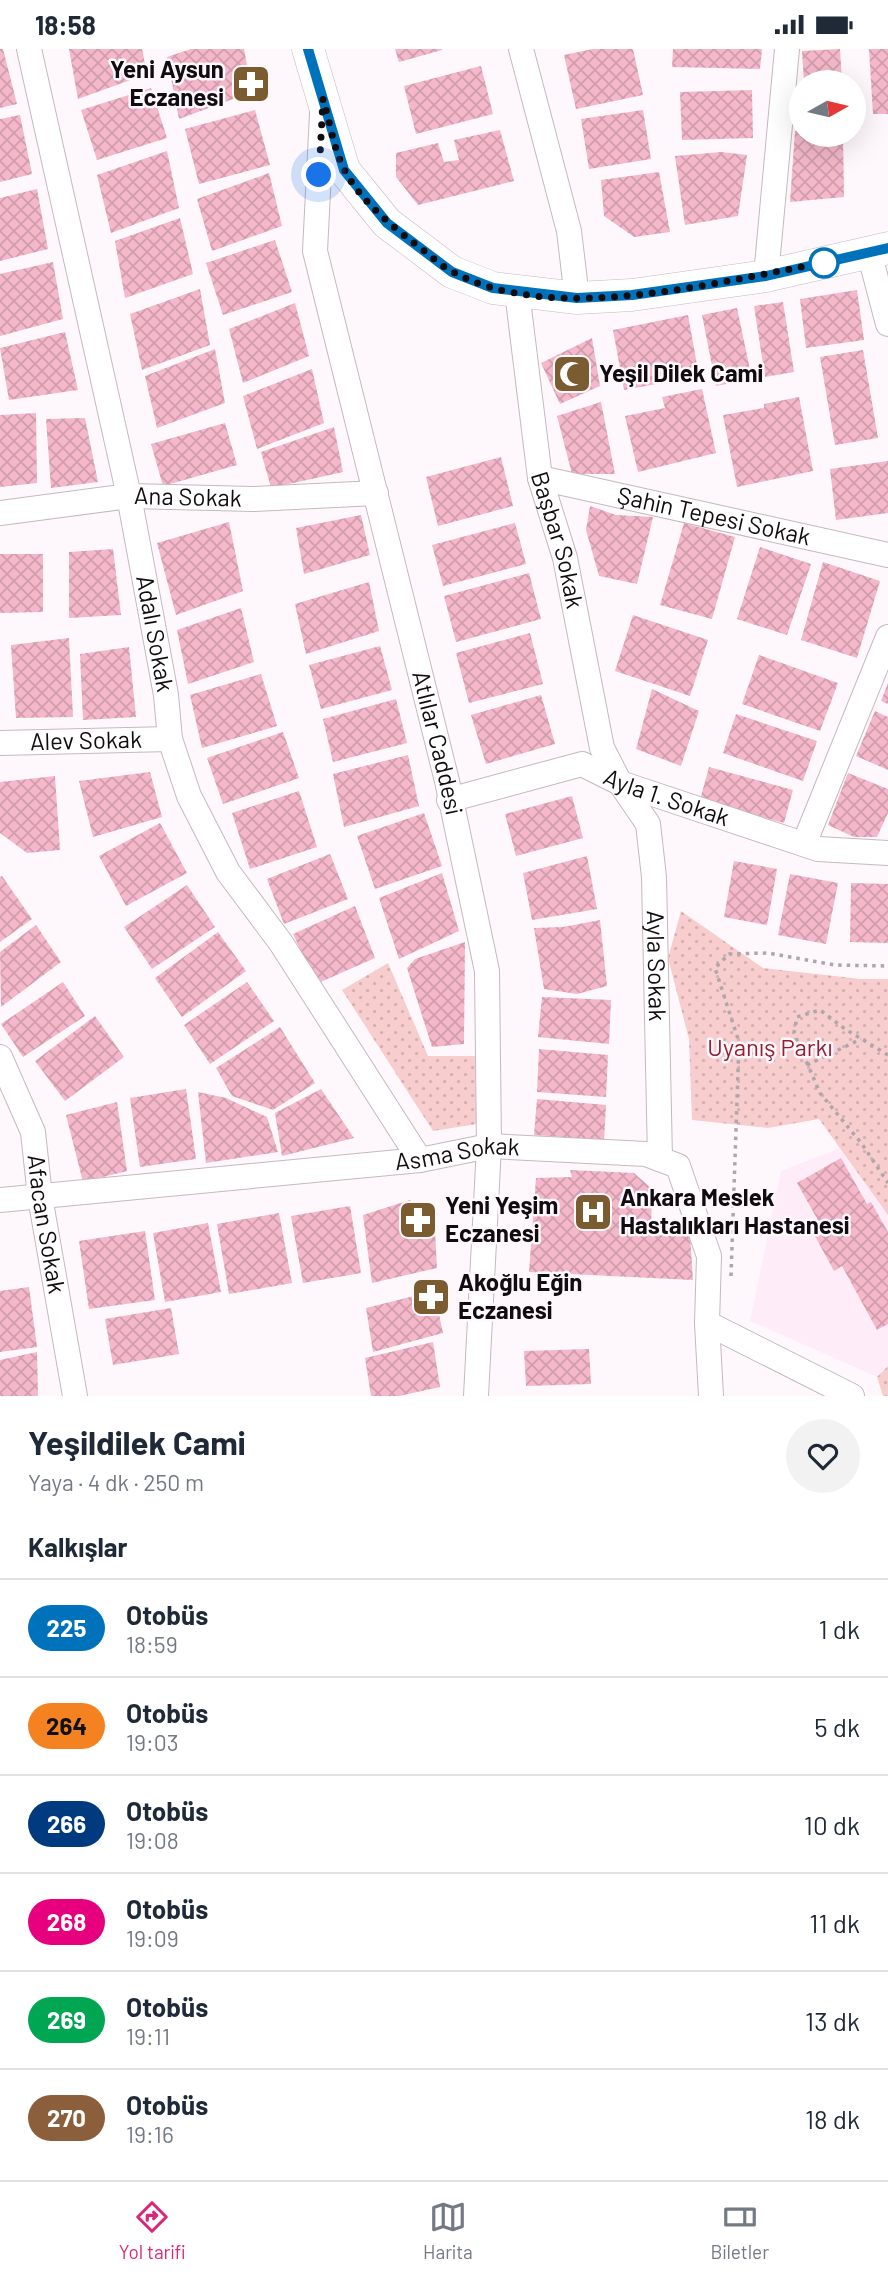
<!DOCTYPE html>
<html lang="tr">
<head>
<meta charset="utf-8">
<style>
  :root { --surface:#fff; --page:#f2f2f3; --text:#1f2937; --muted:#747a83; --line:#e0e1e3; --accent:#db2777 }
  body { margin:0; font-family:Barlow,sans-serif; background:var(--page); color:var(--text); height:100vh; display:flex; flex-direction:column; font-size:26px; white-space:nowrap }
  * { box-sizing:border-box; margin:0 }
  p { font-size:23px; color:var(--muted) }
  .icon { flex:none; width:38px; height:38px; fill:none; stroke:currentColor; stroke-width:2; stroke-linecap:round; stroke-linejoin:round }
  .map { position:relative; height:1347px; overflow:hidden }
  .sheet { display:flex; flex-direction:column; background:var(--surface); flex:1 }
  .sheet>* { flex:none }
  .badge { padding:0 14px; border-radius:23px; font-size:24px; line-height:46px }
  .needle { width:46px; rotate:82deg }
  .tools { position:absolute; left:789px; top:21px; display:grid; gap:14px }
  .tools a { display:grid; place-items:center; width:77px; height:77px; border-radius:50%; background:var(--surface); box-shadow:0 7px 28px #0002; font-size:35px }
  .you { position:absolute; width:35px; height:35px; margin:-18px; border:5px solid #fff; border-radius:50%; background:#1a73e8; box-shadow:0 0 0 10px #1a73e833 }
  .map>.badge { position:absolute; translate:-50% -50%; box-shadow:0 0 0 4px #fff }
  h2 { padding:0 28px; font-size:26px; line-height:63px }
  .round { display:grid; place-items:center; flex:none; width:74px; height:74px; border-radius:37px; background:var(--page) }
  .overview { display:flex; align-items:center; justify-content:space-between; height:119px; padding:0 28px }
  h1 { font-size:33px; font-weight:700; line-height:52px }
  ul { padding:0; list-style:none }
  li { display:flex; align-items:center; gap:21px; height:98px; padding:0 28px; border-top:2px solid var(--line) }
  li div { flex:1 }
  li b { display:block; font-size:26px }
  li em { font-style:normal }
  li .badge { min-width:77px; font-weight:700; text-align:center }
  .status { display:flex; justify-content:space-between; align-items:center; height:49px; padding:0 35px; background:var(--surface); direction:ltr }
  .status svg { height:19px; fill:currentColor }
  .dock { display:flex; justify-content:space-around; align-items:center; height:98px; border-top:2px solid var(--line); background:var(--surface); font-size:19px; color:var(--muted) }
  .dock a { display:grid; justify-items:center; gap:4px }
  .dock .current { color:var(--accent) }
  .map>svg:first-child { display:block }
  .built { fill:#feedf8 }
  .park { fill:url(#park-dots) }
  .building { fill:url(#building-cross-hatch) }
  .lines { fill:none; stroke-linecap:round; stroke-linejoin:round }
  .minor-casing { stroke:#c6b8c0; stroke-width:26 }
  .major-casing { stroke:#c6b8c0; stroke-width:33 }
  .path { stroke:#ada7ab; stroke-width:3.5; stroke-dasharray:3.5 5; stroke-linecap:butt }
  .minor { stroke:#fff; stroke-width:24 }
  .major { stroke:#fff; stroke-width:32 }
  .line-casing { stroke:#fff; stroke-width:16 }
  .line { stroke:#0072bc; stroke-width:10 }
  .walk { stroke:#100c0f; stroke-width:7; stroke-dasharray:0 12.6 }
  .stop-dot { fill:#fff; stroke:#0072bc; stroke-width:3.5 }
  .labels { text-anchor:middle; stroke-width:5; stroke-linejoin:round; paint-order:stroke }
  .poi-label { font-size:24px; font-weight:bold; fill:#100c0f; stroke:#fef8fc; text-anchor:start }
  .street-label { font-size:24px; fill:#100c0f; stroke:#fef8fc }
  .park-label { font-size:24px; fill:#921d30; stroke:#fef8fc }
</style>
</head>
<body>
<div class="status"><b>18:58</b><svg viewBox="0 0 49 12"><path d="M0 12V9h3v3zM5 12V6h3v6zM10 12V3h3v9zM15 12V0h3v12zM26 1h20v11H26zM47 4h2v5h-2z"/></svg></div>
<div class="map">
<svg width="888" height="1347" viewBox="0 0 888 1347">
  <defs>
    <pattern id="park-dots" width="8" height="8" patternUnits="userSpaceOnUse" patternTransform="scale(1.75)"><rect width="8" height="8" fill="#f7cdce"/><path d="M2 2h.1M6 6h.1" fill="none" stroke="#d3afb0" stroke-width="1.8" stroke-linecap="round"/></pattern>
    <pattern id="building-cross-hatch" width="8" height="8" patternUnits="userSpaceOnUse" patternTransform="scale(1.75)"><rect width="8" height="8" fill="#f4b8ca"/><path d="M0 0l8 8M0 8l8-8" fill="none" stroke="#d09dac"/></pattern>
  </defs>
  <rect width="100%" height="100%" fill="#fef8fc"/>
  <path class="built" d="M 840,1099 L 888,1166 L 888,1317 L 877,1328 L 750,1272 L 781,1122 Z"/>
  <path class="park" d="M 681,862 L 763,919 L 861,930 L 888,930 L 888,1166 L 819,1070 L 768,1079 L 692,1071 L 689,990 L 668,909 Z
    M 388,914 L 428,1007 L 475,1007 L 477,1075 L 433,1082 L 342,941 Z
    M 888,1317 L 888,1347 L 883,1347 L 877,1328 Z"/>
  <path class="building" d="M 0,0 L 3,0 L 17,55 L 0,59 Z
    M 69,0 L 142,0 L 147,25 L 78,50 Z
    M 191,0 L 244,0 L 252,43 L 179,70 L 167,8 Z
    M 395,0 L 442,0 L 442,1 L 399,13 Z
    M 593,0 L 633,0 L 643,46 L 576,60 L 564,6 Z
    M 673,0 L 762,0 L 760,20 L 672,18 Z
    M 840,0 L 842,33 L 804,33 L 802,2 Z
    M 869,0 L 888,0 L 888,65 L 873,65 Z
    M 481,17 L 493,65 L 416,85 L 404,37 Z
    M 151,39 L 167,89 L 97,111 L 81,61 Z
    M 752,41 L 753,89 L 682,91 L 680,43 Z
    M 255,61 L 270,116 L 199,135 L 185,80 Z
    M 643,61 L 651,110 L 589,120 L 581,70 Z
    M 20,66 L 32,125 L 0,133 L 0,70 Z
    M 500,81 L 514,132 L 418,156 L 396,128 L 396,104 L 438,94 L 444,113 L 459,111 L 454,91 Z
    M 795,82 L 802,82 L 802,86 L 843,86 L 844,148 L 790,153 Z
    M 167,102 L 179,159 L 111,184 L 97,126 Z
    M 721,103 L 747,106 L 738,167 L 685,176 L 675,107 Z
    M 659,123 L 670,183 L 634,188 L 604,167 L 601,131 Z
    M 269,124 L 282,177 L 212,202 L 197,150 Z
    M 37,140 L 48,200 L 0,212 L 0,149 Z
    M 180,169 L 193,225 L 125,249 L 115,192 Z
    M 275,191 L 292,243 L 223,266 L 206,214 Z
    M 53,213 L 63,270 L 0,287 L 0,225 Z
    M 200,240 L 210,296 L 142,321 L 130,265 Z
    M 857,241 L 864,291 L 806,299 L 800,250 Z
    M 783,253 L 794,323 L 765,328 L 754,257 Z
    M 295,254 L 309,307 L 243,334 L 229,280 Z
    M 737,259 L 752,330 L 716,337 L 702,266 Z
    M 688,266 L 699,327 L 624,341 L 613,281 Z
    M 65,283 L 78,341 L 9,351 L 0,299 Z
    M 592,289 L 600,337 L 560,355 L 541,314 Z
    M 215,300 L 225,354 L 157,379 L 145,327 Z
    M 863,301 L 878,389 L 835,396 L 820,308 Z
    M 312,320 L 324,374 L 257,400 L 243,347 Z
    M 702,340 L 716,404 L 638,423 L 625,367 L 665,359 L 662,348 Z
    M 799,348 L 813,422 L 737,438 L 723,366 L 764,359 L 764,355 Z
    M 601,353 L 615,425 L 572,425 L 557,367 Z
    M 36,364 L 37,434 L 0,438 L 0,366 Z
    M 85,369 L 98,433 L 51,439 L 46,370 Z
    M 225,374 L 237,416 L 163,437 L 151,395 Z
    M 334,378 L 343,423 L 271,439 L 261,403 Z
    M 501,408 L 513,457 L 438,477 L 426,428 Z
    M 888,412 L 888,464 L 836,471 L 830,420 Z
    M 590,457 L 616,466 L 653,468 L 637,535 L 599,527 L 586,481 Z
    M 361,466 L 370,506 L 304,525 L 296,479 Z
    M 229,473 L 243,542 L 176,566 L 157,494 Z
    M 515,474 L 526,515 L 443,537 L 432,496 Z
    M 684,474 L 735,488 L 712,570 L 660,556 Z
    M 760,498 L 811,515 L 787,586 L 737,570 Z
    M 113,500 L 121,566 L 69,569 L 69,503 Z
    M 0,505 L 43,505 L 43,563 L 0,564 Z
    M 823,513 L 880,532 L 857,609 L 801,591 Z
    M 529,524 L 541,570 L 456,593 L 444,547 Z
    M 369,533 L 379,582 L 306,605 L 295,555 Z
    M 241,559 L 254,613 L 188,635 L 177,581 Z
    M 633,566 L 708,591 L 690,647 L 615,622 Z
    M 530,584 L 543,635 L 469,654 L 456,604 Z
    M 69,589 L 73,668 L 16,669 L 11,596 Z
    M 380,597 L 392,641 L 321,660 L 309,616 Z
    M 129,598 L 136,668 L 83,671 L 80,605 Z
    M 759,606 L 838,634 L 820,682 L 742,655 Z
    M 261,625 L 277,677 L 202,699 L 190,646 Z
    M 888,634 L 888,655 L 881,652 Z
    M 652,640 L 699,662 L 681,717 L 636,700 Z
    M 541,646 L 555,695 L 486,715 L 471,666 Z
    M 396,650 L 407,694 L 333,713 L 323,670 Z
    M 875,662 L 888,668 L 888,721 L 856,707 Z
    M 736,665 L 817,692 L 803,732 L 723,704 Z
    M 283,683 L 299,729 L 223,755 L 207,709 Z
    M 408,706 L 419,757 L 344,778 L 333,725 Z
    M 709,718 L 793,741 L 784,774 L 700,751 Z
    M 150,723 L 162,768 L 93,788 L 79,732 Z
    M 848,724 L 888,740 L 888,764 L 877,788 L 854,788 L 828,776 Z
    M 55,727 L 60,801 L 27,804 L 0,784 L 0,733 Z
    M 299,742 L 317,798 L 250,820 L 232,764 Z
    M 572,747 L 583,789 L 516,807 L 505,765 Z
    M 424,764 L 442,817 L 375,840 L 357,787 Z
    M 160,774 L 187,824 L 126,857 L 99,807 Z
    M 330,805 L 348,850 L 284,875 L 267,830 Z
    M 587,807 L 597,860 L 532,871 L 523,824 Z
    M 734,812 L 777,820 L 767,876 L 724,868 Z
    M 442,824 L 459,882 L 399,910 L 379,849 Z
    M 790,825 L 838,834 L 826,895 L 778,886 Z
    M 2,827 L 32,870 L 0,893 L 0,828 Z
    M 851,834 L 888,835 L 888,894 L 850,893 Z
    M 187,836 L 215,878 L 152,920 L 124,878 Z
    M 355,857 L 375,909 L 316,935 L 293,885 Z
    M 600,871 L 607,937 L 577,945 L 544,940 L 534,879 L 563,878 Z
    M 36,876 L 61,913 L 1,958 L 0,903 Z
    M 218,883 L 246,922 L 182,968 L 155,929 Z
    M 465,893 L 464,995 L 432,998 L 407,919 L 415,910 Z
    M 63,933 L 85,967 L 23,1008 L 1,975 Z
    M 247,933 L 274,972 L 210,1015 L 184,976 Z
    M 542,948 L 611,951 L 609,995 L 538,988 Z
    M 95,967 L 124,1008 L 65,1052 L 35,1012 Z
    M 280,978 L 315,1034 L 273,1061 L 232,1047 L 216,1019 Z
    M 539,1000 L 608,1006 L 606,1048 L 537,1043 Z
    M 186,1040 L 196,1110 L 140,1118 L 130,1049 Z
    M 321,1040 L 354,1089 L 282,1107 L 275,1064 Z
    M 198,1043 L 226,1049 L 267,1068 L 278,1103 L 206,1114 Z
    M 537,1050 L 606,1056 L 604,1091 L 534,1086 Z
    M 117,1053 L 127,1122 L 83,1133 L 66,1066 Z
    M 841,1109 L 867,1155 L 871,1153 L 888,1183 L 888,1275 L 877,1281 L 842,1217 L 834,1222 L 810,1178 L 819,1173 L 797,1134 Z
    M 570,1121 L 634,1124 L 652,1140 L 651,1186 L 690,1187 L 693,1231 L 529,1223 L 536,1129 L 572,1128 Z
    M 410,1151 L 435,1183 L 437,1219 L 372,1234 L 363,1166 Z
    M 350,1157 L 361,1224 L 303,1234 L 291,1167 Z
    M 279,1164 L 292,1234 L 229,1245 L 217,1175 Z
    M 208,1174 L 221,1243 L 165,1253 L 153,1184 Z
    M 145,1182 L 155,1251 L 89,1260 L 79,1192 Z
    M 29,1238 L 37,1298 L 0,1303 L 0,1242 Z
    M 434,1242 L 443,1284 L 373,1303 L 366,1259 Z
    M 171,1259 L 179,1305 L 113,1316 L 105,1270 Z
    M 433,1293 L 440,1338 L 399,1347 L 371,1347 L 365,1309 Z
    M 589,1300 L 591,1335 L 526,1337 L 524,1302 Z
    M 37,1303 L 38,1347 L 0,1347 L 0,1311 Z"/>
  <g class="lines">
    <defs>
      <g id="minor">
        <path id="s1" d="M 29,0 L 129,447 L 166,646 L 170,690 L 189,747 L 228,823 L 281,894 L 420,1111"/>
        <path d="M 521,0 L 569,182 L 577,249"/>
        <path id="s2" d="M 322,65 L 315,202 L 447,732 L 487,922 L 489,1097 L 476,1347"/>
        <path d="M 869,203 L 888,275"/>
        <path d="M 766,227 L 787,0"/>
        <path id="s3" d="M 517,243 L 540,429 L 565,509 L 602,699 L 620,734 L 648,775 L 654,828 L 660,1110"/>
        <path id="s4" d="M 540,429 L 888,506"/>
        <path id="s5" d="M 0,464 L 129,447 L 254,450 L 376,444"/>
        <path id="s6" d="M 0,694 L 170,690"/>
        <path id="s7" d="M 449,751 L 582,715 L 620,734 L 818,800 L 888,804"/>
        <path d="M 804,795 L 888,588"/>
        <path id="s8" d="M 0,1008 L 33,1083 L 40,1148 L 75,1347"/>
        <path id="s9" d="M 0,1151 L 420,1111 L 489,1097 L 646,1105 L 678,1117 L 709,1207 L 707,1274 L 711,1347"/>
        <path d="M 707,1274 L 852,1347"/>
      </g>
      <path id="major" d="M 308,0 L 344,121 L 387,174 L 452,223 L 493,239 L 577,249 L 632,246 L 766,227 L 888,199"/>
    </defs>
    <use href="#minor" class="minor-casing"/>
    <use href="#major" class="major-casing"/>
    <path class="path" d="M 888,1006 L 845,980 L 820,961 L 797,968 L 794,984 L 820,1044 L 862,1095 L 888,1134
      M 807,1016 L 861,990
      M 731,1227 L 739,993 L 715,919 L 729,905 L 768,904 L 835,916 L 888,917"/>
    <use href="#minor" class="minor"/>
    <use href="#major" class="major"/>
  </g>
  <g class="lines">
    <defs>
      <path id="line" d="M 308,0 L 344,121 L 387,174 L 452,223 L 493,239 L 577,249 L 632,246 L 766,227 L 888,199"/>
    </defs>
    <use href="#line" class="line-casing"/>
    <use href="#line" class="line"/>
    <path class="walk" d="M 319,126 L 323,50 C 330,73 334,102 345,122 C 360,150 389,175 414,194 C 427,203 439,216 453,223 C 554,278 717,232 824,214"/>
  </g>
  <defs>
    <symbol id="pharmacy-square" viewBox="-11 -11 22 22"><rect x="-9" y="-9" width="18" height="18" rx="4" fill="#7a5c30" stroke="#fef8fc"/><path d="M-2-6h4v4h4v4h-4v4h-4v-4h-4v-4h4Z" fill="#fff"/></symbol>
    <symbol id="mosque-square" viewBox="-11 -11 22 22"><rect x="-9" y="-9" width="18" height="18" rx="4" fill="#7a5c30" stroke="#fef8fc"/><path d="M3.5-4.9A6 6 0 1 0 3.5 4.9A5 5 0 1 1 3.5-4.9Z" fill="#fff"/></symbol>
    <symbol id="hospital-square" viewBox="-11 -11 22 22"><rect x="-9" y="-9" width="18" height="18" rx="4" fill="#7a5c30" stroke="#fef8fc"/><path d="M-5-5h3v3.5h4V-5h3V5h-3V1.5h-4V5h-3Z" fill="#fff"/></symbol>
  </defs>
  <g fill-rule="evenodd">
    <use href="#pharmacy-square" x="229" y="13" width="44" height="44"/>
    <use href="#mosque-square" x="550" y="303" width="44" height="44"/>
    <use href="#hospital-square" x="571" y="1141" width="44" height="44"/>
    <use href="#pharmacy-square" x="396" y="1149" width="44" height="44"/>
    <use href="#pharmacy-square" x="409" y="1226" width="44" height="44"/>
  </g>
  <circle class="stop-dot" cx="824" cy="214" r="14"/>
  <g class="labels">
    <g class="poi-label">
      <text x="224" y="29" text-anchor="end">Yeni Aysun<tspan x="224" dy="28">Eczanesi</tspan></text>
      <text x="599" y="333">Yeşil Dilek Cami</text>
      <text x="620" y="1157">Ankara Meslek<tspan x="620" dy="28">Hastalıkları Hastanesi</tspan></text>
      <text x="445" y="1165">Yeni Yeşim<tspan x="445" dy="28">Eczanesi</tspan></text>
      <text x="458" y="1242">Akoğlu Eğin<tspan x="458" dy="28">Eczanesi</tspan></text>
    </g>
    <g class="street-label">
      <text dy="8" stroke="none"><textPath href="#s5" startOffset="189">Ana Sokak</textPath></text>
      <text dy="8" stroke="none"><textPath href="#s4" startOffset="178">Şahin Tepesi Sokak</textPath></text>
      <text dy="8" stroke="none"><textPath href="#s3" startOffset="252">Başbar Sokak</textPath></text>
      <text dy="8" stroke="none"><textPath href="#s1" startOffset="598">Adalı Sokak</textPath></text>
      <text dy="8" stroke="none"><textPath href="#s6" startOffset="86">Alev Sokak</textPath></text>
      <text dy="8" stroke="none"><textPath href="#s2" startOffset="644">Atlılar Caddesi</textPath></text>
      <text dy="8" stroke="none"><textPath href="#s7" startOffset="229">Ayla 1. Sokak</textPath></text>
      <text dy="8" stroke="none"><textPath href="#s3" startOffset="696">Ayla Sokak</textPath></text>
      <text dy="8" stroke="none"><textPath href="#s9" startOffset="460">Asma Sokak</textPath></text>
      <text dy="8" stroke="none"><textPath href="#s8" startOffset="175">Afacan Sokak</textPath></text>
    </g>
    <g class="park-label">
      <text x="770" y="1007">Uyanış Parkı</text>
    </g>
  </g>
</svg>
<div class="tools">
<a><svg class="needle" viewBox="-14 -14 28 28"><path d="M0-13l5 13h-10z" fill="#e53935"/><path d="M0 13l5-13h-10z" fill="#747a83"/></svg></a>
</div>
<div class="you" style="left:319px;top:126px"></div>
</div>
<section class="sheet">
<div class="overview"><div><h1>Yeşildilek Cami</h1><p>Yaya · 4 dk · 250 m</p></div><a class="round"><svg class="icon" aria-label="heart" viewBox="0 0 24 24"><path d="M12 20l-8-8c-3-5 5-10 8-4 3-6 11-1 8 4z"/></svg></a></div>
<h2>Kalkışlar</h2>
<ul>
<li><span class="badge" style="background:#0072bc;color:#fff">225</span><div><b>Otobüs</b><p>18:59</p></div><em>1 dk</em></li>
<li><span class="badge" style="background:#f58220;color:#111">264</span><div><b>Otobüs</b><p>19:03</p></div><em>5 dk</em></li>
<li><span class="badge" style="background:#003b80;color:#fff">266</span><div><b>Otobüs</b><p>19:08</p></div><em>10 dk</em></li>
<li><span class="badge" style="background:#e6007e;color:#fff">268</span><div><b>Otobüs</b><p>19:09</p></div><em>11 dk</em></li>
<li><span class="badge" style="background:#00a651;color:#fff">269</span><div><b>Otobüs</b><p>19:11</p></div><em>13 dk</em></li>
<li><span class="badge" style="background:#8b5e3c;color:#fff">270</span><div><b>Otobüs</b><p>19:16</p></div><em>18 dk</em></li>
</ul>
</section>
<nav class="dock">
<a class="current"><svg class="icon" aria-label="directions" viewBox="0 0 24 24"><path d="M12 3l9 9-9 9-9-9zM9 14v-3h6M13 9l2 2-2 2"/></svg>Yol tarifi</a>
<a><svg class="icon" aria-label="map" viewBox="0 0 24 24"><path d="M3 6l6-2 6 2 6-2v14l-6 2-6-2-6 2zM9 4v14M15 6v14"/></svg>Harita</a>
<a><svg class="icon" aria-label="tickets" viewBox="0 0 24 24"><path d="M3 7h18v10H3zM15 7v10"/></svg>Biletler</a>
</nav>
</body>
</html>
